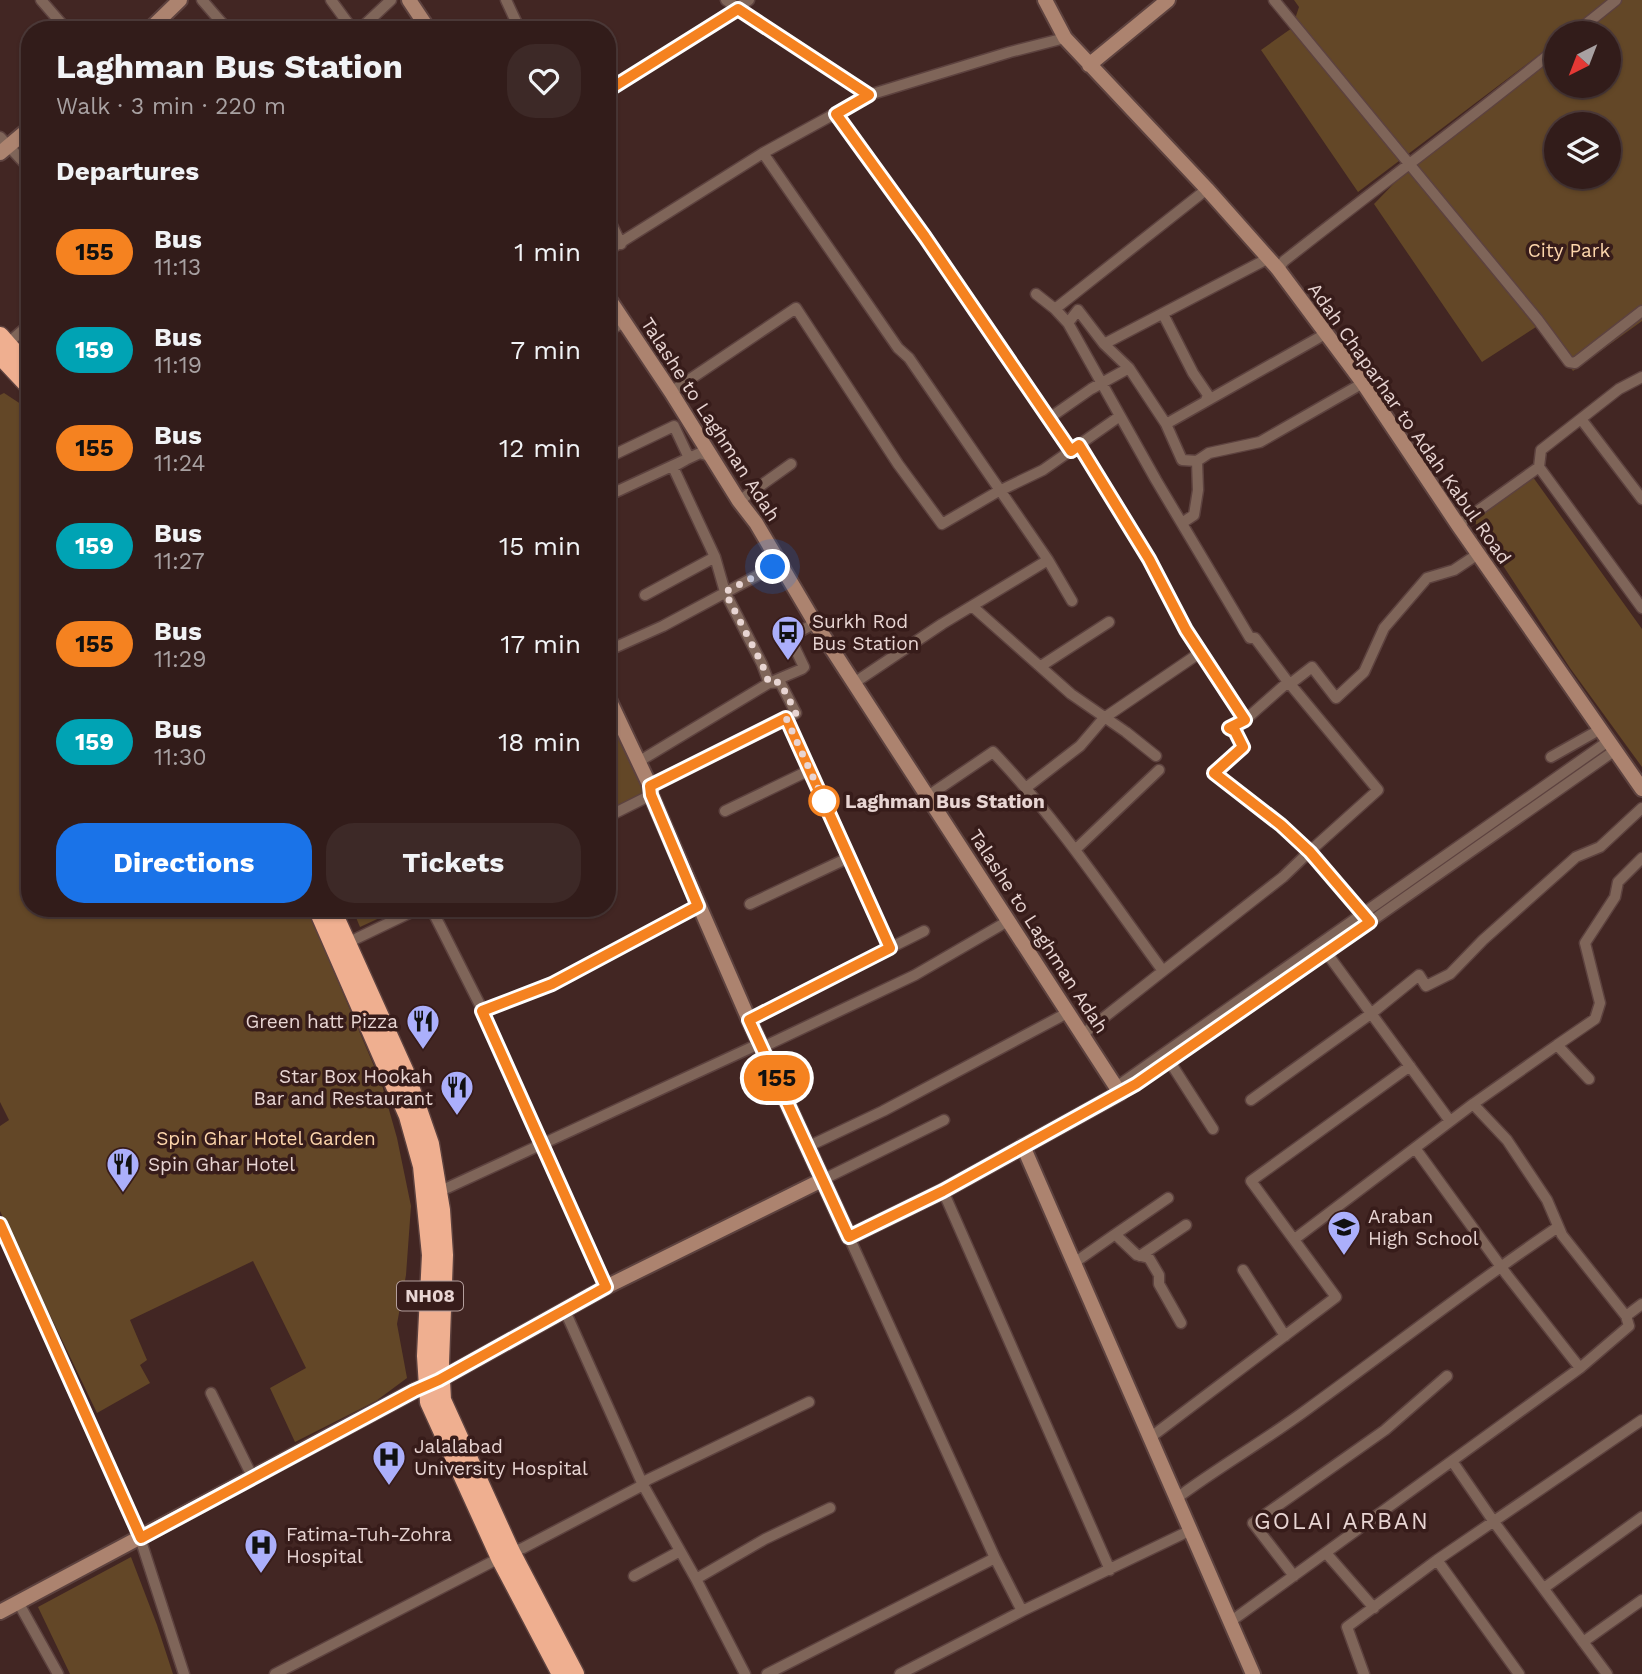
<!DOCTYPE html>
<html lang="en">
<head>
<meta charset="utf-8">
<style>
  :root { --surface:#321c1a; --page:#3d2927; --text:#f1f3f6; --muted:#a8a1a2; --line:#4d3a39; --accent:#1a73e8 }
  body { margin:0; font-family:"Work Sans",sans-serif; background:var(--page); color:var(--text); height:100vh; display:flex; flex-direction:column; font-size:26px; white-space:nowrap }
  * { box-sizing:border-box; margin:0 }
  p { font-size:23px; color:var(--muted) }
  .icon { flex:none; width:38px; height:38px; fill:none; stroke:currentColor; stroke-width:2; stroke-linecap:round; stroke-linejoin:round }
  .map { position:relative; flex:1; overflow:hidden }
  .details { position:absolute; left:21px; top:21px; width:595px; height:896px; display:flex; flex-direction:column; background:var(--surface); border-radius:28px; box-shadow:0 2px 5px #0004,0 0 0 2px var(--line) }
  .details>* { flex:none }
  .badge { padding:0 14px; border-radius:23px; font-size:24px; line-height:46px }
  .needle { width:46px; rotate:222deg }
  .controls { position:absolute; left:1544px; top:21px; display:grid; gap:14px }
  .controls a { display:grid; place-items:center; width:77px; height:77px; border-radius:50%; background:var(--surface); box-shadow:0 2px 5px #0004,0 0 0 2px var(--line); font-size:35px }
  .you { position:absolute; width:35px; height:35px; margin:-18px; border:5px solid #fff; border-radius:50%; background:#1a73e8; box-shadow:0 0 0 10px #1a73e833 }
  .map>.badge { position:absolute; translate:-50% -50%; box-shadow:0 0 0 4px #fff }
  h2 { padding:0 35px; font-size:26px; line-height:63px }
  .round { display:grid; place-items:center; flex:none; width:74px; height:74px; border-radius:28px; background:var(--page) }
  .summary { display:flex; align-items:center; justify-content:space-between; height:119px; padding:0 35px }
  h1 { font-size:33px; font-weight:700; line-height:52px }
  .cta { display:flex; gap:14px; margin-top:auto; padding:14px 35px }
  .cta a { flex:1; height:80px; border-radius:28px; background:var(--accent); color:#fff; font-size:28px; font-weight:700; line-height:80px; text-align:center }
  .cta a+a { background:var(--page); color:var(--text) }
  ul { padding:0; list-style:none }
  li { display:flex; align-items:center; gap:21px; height:98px; padding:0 35px }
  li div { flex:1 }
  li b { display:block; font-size:26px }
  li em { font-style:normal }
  li .badge { min-width:77px; font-weight:700; text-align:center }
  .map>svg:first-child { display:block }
  .green { fill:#634727; fill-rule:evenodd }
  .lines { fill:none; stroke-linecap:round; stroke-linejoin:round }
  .street-casing { stroke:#5d423f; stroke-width:13 }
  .secondary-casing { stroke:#5d423f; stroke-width:18 }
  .highway-casing { stroke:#5d423f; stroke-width:21 }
  .street { stroke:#7f6559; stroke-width:10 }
  .secondary { stroke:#ac836f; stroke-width:14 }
  .highway { stroke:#efaf90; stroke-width:18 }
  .line-casing { stroke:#fff; stroke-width:16 }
  .line { stroke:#f58220; stroke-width:10 }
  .walk { stroke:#e8d5d3; stroke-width:7; stroke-dasharray:0 12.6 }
  .stop-dot { fill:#fff; stroke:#f58220; stroke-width:3.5 }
  .labels { text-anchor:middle; stroke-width:7; stroke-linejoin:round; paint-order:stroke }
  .shield { fill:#371c1a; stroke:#b39e9c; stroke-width:2 }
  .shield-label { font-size:18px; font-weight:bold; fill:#e8d5d3 }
  .park-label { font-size:19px; fill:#fdd6ac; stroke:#371c1a }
  .street-label { font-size:19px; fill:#e8d5d3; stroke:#371c1a }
  .poi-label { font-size:19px; fill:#e8d5d3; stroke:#371c1a; text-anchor:start }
  .stop-label { font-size:19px; font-weight:bold; fill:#e8d5d3; stroke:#371c1a; text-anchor:start }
  .quarter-label { font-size:23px; letter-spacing:2px; fill:#e8d5d3; stroke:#371c1a }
</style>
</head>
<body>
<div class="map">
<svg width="1642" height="1674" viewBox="0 0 1642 1674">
  <rect width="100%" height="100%" fill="#422623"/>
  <path class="green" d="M 1294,0 L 1611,0 L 1567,33 L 1556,33 L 1556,42 L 1358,192 L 1261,50 L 1292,28 L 1299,7 Z
    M 1616,0 L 1642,0 L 1642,321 L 1573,371 L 1408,163 L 1556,47 L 1556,86 L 1608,86 L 1608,33 L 1573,33 ZM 1556,124 L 1608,124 L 1608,177 L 1556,177 Z
    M 1408,169 L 1536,327 L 1482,362 L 1374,204 Z
    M 4,393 L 30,410 L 30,908 L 307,908 L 382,1085 L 397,1138 L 411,1206 L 406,1275 L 397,1324 L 407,1378 L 376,1401 L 295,1442 L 270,1388 L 306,1368 L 253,1261 L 130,1320 L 147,1360 L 140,1365 L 150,1383 L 97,1413 L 0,1211 L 0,1126 L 9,1120 L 0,1102 L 0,395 Z
    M 1530,473 L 1642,629 L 1642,767 L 1570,668 L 1472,518 Z
    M 607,705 L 649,793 L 607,812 Z
    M 352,908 L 401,908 L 360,927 Z
    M 131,1557 L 157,1625 L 173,1674 L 70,1674 L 38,1607 Z"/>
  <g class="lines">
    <defs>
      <path id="street" d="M 41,0 L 67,30
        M 202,0 L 228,30
        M 331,0 L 353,30
        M 506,0 L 520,30
        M 726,0 L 869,95
        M 1274,0 L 1538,320 L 1569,362 L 1575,363 L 1642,311
        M 359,30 L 391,0
        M 1575,33 L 1616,0
        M 607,91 L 749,0
        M 836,115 L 938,256 L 1071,451
        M 0,137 L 30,169
        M 763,153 L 898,348 L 909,358 L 1048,560 L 942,624 L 854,683
        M 607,215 L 621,244
        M 607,251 L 763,153 L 869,95 L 1010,52 L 1065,38
        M 1278,269 L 1284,261 C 1374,190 1466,122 1556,49
        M 1036,294 L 1055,309
        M 1163,314 L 1193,373 L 1208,395 L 1206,400
        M 1068,323 L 1078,310 L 1104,344 L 1129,368 L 1166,424 L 1327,333
        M 607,331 L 625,322
        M 7,344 L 30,324
        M 1104,344 L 1267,259
        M 671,392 L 796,308 L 898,464 L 942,524 L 997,492 L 1043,470 L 1120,416
        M 1048,419 L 1091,389 L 1129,368
        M 1581,419 L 1642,499
        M 1166,424 L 1182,460 L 1197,461 L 1209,453 L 1260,442 L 1363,383
        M 1079,445 L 1149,559 L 1186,630 L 1245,720 L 1288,682 L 1255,638 L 1250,638 L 1156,480 L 1068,323 L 1055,309 L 1207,189
        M 607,458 L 674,426 L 689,458 L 673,467 L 715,557 L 725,592 L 762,664 L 769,683 L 780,682 L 796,713 L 786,718 L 890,948 L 749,1020
        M 1539,467 L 1541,450 L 1619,389 L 1642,377
        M 607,496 L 700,453 L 712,457
        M 739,501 L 791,464
        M 1182,523 L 1194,515 L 1198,490 L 1197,461
        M 1458,525 L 1539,467 L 1642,608
        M 1048,560 L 1072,601
        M 645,595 L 715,557
        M 972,606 L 1071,694 L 1126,732 L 1156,756
        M 607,651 L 663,626 L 773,567
        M 1041,666 L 1109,622
        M 1245,720 L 1229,728 L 1235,731 L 1243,747 L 1214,773 L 1281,825 L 1309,852 L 1378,790 L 1290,684 L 1312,667 L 1336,698 L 1364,672 L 1384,628 L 1427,578 L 1454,570 L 1478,554
        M 1551,757 L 1599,730
        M 638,762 L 769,683 L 802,669 L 804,667 L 791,640 L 792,636 L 815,623
        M 650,786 L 786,718
        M 1027,787 L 1080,746 L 1104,718 L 1201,652
        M 928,796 L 993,752 C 1057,819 1108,896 1163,971 L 1083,1034
        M 725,811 L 810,770
        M 607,817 L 651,795
        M 1076,849 L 1159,770
        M 750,904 L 850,857
        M 431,908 L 483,1011 L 606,1287
        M 345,944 L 420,908
        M 890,948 L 924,931
        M 1326,952 L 1450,1121
        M 1163,971 L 1283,877 L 1309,852 L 1367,918
        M 483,1011 L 552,984 L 698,906
        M 1557,1045 L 1595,1019 L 1600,1003 L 1585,943 L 1615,897 L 1618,882 L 1642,858
        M 763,1047 L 915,975 L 1008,921
        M 1170,1062 L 1213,1129
        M 1116,1087 L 1607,742
        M 1120,1093 L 1219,1028 L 1614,751
        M 1251,1100 L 1372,1013 L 1419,975 L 1426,986 L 1450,974 L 1483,940 L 1576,857 L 1600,847 L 1642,808
        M 807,1147 L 883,1111 L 1069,1012
        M 1415,1148 L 1507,1275 L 1580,1368
        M 822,1180 L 944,1120
        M 447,1188 L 761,1043
        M 943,1191 L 1110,1570
        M 0,1224 L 140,1538 L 184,1674
        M 1114,1235 L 1168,1198
        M 849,1237 L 995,1558 L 1022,1611
        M 1296,1238 L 1473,1104 L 1557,1045 L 1589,1079
        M 1140,1256 L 1186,1225
        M 1074,1263 L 1114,1235 L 1117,1236 L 1137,1255 L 1149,1258 L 1159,1275 L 1159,1284 L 1181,1323
        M 1243,1270 L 1285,1336
        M 565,1311 L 643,1485 L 696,1579 L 745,1674
        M 1626,1316 L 1642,1304
        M 211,1393 L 253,1478
        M 1151,1437 L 1336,1297 L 1251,1181 L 1410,1066
        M 1452,1461 L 1494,1522 L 1607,1674
        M 1177,1498 C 1220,1466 1266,1440 1309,1408 C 1392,1348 1473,1284 1558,1227
        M 1326,1553 L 1374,1608
        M 1437,1560 L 1519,1674
        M 634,1576 L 680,1551
        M 1294,1576 L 1253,1523 L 1385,1430 L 1447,1376
        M 696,1579 L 765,1539 L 830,1508
        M 1544,1588 L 1642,1517
        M 18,1602 L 58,1674
        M 1230,1622 L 1580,1368 L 1629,1326 L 1626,1316 L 1562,1235 L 1547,1200 L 1507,1140 L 1473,1104
        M 1583,1642 L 1642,1600
        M 275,1674 L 511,1552 L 523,1548 L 643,1485 L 647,1480 L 809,1402
        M 767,1674 L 995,1558
        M 900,1674 L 1022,1611 L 1191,1530
        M 1364,1674 L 1347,1627 L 1437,1560 L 1642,1420"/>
      <path id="secondary" d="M 409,0 L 429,30
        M 1045,0 L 1065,38 L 1207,189 L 1278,269 L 1363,383 L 1458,525 L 1642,789
        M 149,30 L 180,0
        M 1089,65 L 1168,0
        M 0,153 L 30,128
        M 607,296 L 671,392 L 739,501 L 756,523 L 815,623 L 1120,1093 L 943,1191 L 849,1237 L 749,1020 L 651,795 L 650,786 L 607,695
        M 1023,1146 L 1253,1674
        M 0,1612 L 414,1391 L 439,1380 L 606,1287 L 822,1180"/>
      <path id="highway" d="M 0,336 L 30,370
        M 0,355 L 30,387
        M 317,908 L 408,1116 L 422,1166 L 431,1255 L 426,1356 L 429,1402 L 500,1558 L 561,1674
        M 331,908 L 405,1072 L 430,1144 L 441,1210 L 444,1255 L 440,1363 L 442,1400 L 511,1552 L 575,1674"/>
    </defs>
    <use href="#street" class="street-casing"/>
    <use href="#secondary" class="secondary-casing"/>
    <use href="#highway" class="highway-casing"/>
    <use href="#street" class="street"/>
    <use href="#secondary" class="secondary"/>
    <use href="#highway" class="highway"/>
  </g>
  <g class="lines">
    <defs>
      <path id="line" d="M 0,1224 L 141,1538 L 414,1391 L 439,1380 L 606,1287 L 482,1011 L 552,984 L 698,906 L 651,795 L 650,786 L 786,718 L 890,948 L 749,1020 L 849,1237 L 943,1191 L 1136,1084 L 1370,922 L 1310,852 L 1281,825 L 1214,773 L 1243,747 L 1235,731 L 1229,728 L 1245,720 L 1186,630 L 1149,559 L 1079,445 L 1071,451 L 925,237 L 836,114 L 869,95 L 738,9 L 607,91"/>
    </defs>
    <use href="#line" class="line-casing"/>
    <use href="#line" class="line"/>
    <path class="walk" d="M 773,567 L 725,592 L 762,664 L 769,683 L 780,682 L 796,713 L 786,718 L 824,801"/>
  </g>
  <defs>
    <symbol id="bus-pin" viewBox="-11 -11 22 30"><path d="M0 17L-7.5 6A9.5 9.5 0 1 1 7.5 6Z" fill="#abaffb" stroke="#371c1a"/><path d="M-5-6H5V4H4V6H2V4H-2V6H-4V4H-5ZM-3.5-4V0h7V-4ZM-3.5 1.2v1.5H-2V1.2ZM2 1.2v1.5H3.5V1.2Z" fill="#111"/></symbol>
    <symbol id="restaurant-pin" viewBox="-11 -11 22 30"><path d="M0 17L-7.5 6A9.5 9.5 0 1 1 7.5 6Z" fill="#abaffb" stroke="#371c1a"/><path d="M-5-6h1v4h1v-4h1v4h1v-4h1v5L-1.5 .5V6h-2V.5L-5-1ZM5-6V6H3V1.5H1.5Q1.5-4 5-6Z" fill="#111"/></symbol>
    <symbol id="school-pin" viewBox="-11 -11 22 30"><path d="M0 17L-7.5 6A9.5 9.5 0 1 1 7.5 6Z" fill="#abaffb" stroke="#371c1a"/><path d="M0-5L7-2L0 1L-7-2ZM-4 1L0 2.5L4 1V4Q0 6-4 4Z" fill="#111"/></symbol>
    <symbol id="hospital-pin" viewBox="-11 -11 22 30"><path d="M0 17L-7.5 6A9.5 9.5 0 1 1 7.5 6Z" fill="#abaffb" stroke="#371c1a"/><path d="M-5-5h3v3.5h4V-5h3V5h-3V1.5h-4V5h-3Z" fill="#111"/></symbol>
  </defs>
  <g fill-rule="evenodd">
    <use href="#bus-pin" x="769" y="613" width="38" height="52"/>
    <use href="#restaurant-pin" x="404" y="1002" width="38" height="52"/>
    <use href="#restaurant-pin" x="438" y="1068" width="38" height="52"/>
    <use href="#restaurant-pin" x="104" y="1145" width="38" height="52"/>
    <use href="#school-pin" x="1325" y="1208" width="38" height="52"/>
    <use href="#hospital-pin" x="370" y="1438" width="38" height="52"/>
    <use href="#hospital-pin" x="242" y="1526" width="38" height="52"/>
  </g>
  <circle class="stop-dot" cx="824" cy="801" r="14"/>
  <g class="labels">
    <rect class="shield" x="397" y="1281.5" width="66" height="29" rx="5"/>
    <g class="shield-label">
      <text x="430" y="1302">NH08</text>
    </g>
    <g class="park-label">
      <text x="1569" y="257">City Park</text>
      <text x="266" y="1145">Spin Ghar Hotel Garden</text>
    </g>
    <g class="street-label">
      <text transform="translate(711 419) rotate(57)" y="7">Talashe to Laghman Adah</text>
      <text transform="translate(1410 423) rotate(55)" y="7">Adah Chaparhar to Adah Kabul Road</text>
      <text transform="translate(1039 931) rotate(57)" y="7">Talashe to Laghman Adah</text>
    </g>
    <g class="poi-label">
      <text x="812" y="628">Surkh Rod<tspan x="812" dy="22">Bus Station</tspan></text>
      <text x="398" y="1028" text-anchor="end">Green hatt Pizza</text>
      <text x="433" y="1083" text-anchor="end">Star Box Hookah<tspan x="433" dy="22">Bar and Restaurant</tspan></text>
      <text x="148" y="1171">Spin Ghar Hotel</text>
      <text x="1368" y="1223">Araban<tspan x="1368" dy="22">High School</tspan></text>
      <text x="414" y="1453">Jalalabad<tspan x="414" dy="22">University Hospital</tspan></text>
      <text x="286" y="1541">Fatima-Tuh-Zohra<tspan x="286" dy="22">Hospital</tspan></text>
    </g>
    <g class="stop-label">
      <text x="845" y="808">Laghman Bus Station</text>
    </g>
    <g class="quarter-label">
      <text x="1342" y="1529">GOLAI ARBAN</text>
    </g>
  </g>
</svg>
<div class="controls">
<a><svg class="needle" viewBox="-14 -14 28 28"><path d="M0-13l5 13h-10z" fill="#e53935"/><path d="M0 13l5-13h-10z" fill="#a8a1a2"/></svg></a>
<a><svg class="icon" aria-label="layers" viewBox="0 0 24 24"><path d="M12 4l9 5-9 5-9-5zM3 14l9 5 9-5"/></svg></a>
</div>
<div class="you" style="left:773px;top:567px"></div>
<b class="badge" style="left:777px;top:1078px;background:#f58220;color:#111">155</b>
<section class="details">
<div class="summary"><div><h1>Laghman Bus Station</h1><p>Walk · 3 min · 220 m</p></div><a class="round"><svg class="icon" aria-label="heart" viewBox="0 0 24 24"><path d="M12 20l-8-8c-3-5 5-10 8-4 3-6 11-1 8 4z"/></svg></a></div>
<h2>Departures</h2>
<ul>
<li><span class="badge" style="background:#f58220;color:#111">155</span><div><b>Bus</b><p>11:13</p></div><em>1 min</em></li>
<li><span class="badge" style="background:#00a3b4;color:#fff">159</span><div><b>Bus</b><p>11:19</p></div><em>7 min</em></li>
<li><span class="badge" style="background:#f58220;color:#111">155</span><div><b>Bus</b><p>11:24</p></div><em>12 min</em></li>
<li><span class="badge" style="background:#00a3b4;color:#fff">159</span><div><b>Bus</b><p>11:27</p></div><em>15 min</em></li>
<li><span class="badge" style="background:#f58220;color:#111">155</span><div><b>Bus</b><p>11:29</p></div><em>17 min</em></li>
<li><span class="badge" style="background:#00a3b4;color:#fff">159</span><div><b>Bus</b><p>11:30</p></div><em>18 min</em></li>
</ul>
<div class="cta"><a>Directions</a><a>Tickets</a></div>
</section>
</div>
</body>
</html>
